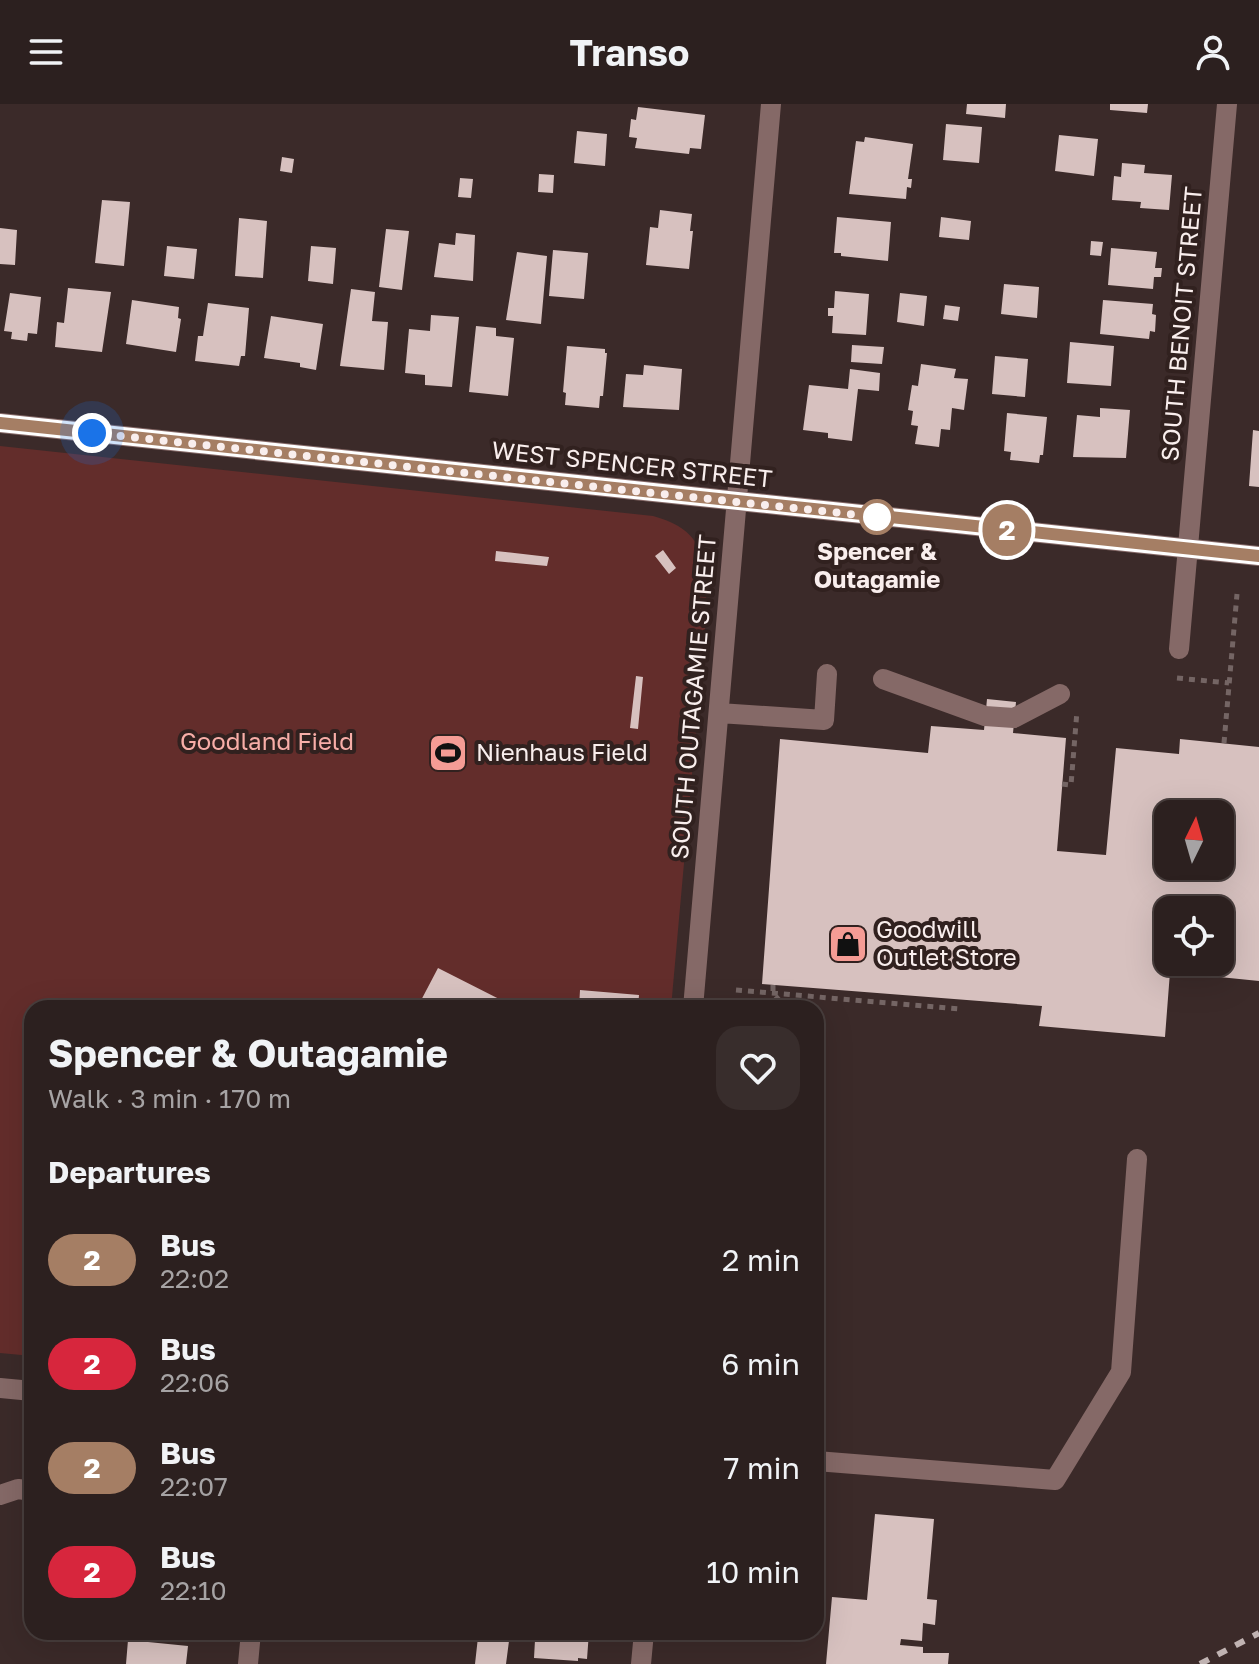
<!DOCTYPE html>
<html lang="en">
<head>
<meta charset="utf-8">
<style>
  :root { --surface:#2c201f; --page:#382d2c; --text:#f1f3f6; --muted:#a6a3a4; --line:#483e3d }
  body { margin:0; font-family:"Golos Text",sans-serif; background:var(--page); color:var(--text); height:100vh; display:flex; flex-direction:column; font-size:30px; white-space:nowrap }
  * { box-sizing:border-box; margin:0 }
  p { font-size:26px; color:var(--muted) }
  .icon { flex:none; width:44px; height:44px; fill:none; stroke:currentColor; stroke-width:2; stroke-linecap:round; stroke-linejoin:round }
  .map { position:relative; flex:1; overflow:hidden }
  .details { position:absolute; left:24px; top:896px; width:800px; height:640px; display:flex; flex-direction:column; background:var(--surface); border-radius:24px; box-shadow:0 8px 32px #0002,0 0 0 2px var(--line) }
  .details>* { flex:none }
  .badge { padding:0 16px; border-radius:26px; font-size:28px; line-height:52px }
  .needle { width:52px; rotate:5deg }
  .fabs { position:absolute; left:1154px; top:696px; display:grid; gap:16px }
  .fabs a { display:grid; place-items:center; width:80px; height:80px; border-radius:16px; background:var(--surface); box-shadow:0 8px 32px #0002,0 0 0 2px var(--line); font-size:40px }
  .you { position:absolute; width:40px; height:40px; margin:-20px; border:6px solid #fff; border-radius:50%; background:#1a73e8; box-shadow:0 0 0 12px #1a73e833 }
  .map>.badge { position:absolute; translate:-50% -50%; box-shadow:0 0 0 4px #fff }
  h2 { padding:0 24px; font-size:30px; line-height:72px }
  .round { display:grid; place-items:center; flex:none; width:84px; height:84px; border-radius:24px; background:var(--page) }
  .head { display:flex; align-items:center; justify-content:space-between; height:136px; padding:0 24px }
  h1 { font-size:38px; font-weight:700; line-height:60px }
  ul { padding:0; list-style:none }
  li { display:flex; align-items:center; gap:24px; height:104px; padding:0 24px }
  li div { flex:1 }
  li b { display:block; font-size:30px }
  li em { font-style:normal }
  li .badge { min-width:88px; font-weight:700; text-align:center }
  header { display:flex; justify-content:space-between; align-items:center; height:104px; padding:0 24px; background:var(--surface); font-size:36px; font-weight:700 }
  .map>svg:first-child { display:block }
  .green { fill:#632d2b }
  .building { fill:#d7c1bf; fill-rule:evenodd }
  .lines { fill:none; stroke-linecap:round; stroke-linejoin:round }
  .path { stroke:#746564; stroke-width:5; stroke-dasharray:6 6; stroke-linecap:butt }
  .minor { stroke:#856967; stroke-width:20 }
  .rail { stroke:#c0b3b2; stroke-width:6; stroke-dasharray:10 10; stroke-linecap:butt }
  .line-casing { stroke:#fff; stroke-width:18 }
  .line { stroke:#a57e64; stroke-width:12 }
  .walk { stroke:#f9eeed; stroke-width:8; stroke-dasharray:0 14.4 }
  .stop-dot { fill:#fff; stroke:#a57e64; stroke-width:4 }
  .labels { text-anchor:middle; stroke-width:8; stroke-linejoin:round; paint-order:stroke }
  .street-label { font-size:24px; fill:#f9eeed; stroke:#31211f }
  .stop-label { font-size:24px; font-weight:bold; fill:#f9eeed; stroke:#31211f }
  .park-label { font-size:24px; fill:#f8aea8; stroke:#31211f }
  .poi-label { font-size:24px; fill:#f9eeed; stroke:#31211f; text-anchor:start }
</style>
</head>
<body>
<header><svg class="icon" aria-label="menu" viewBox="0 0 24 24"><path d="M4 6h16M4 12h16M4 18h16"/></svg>Transo<svg class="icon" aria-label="person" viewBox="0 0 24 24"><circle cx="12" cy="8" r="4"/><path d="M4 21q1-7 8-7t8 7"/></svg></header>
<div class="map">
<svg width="1259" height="1560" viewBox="0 0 1259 1560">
  <rect width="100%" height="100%" fill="#3b2a29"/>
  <path class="green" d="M 0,342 L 653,412 C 707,427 703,454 707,503 L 671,904 L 32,904 L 32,1252 L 0,1249 Z"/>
  <path class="building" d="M 967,0 L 1006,0 L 1005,14 L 966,10 Z
    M 1110,0 L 1148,0 L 1147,9 L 1110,6 Z
    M 638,3 L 705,11 L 701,45 L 690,44 L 689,50 L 635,44 L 637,34 L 629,33 L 631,15 L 636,16 Z
    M 946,20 L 982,23 L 979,59 L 943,56 Z
    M 577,27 L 607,30 L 605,62 L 574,59 Z
    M 1059,31 L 1098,35 L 1094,72 L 1055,67 Z
    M 865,33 L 913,40 L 908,75 L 912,75 L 911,84 L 907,83 L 906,95 L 849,90 L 856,37 L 864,38 Z
    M 282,53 L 294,55 L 292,69 L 280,67 Z
    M 1122,59 L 1145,61 L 1144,69 L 1172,71 L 1169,106 L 1140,104 L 1141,98 L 1112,96 L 1114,72 L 1121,73 Z
    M 539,70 L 554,71 L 553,89 L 538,88 Z
    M 460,74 L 473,75 L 471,94 L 458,93 Z
    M 102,96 L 130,98 L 124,162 L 95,159 Z
    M 660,106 L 692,110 L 690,127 L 693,127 L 689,165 L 646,161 L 650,123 L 658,124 Z
    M 837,113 L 891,118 L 888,157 L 841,152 L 841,149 L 834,149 Z
    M 941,113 L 971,117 L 969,136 L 939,133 Z
    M 239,114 L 267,117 L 263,174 L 235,172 Z
    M 0,124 L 17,126 L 15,161 L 0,160 Z
    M 386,125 L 409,127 L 402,186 L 379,183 Z
    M 456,129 L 475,131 L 473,177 L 434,173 L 439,139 L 455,141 Z
    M 1091,137 L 1103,138 L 1101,152 L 1090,151 Z
    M 167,142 L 197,145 L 194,175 L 164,172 Z
    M 311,142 L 336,144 L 333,180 L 308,177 Z
    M 1111,144 L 1157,148 L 1155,164 L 1162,164 L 1161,173 L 1154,173 L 1153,185 L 1108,181 Z
    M 553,146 L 588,149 L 584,195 L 549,192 Z
    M 517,148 L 547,152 L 541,220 L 506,216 Z
    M 1004,180 L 1039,183 L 1037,214 L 1001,210 Z
    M 68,184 L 111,188 L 102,248 L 55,243 L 57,218 L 64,219 Z
    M 351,185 L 375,188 L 372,217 L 388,218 L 384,266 L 340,262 Z
    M 835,187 L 869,190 L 866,231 L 832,229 L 833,212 L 828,212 L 828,204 L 834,204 Z
    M 10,189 L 41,193 L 37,230 L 28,229 L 27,237 L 11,235 L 12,228 L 4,227 Z
    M 900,189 L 927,192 L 924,222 L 897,218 Z
    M 132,196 L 179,203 L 178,214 L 181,215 L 176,248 L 126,240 Z
    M 1103,196 L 1153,200 L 1152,210 L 1156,211 L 1155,228 L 1150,227 L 1149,235 L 1100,230 Z
    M 208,199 L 249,204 L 245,252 L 241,252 L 239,262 L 195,257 L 198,232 L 203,232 Z
    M 945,201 L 960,203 L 958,217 L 943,215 Z
    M 431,211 L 459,213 L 452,283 L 425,281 L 425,271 L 405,269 L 409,225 L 430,227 Z
    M 271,212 L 323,220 L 316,266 L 300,263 L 300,259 L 264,254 Z
    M 476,222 L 496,224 L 496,232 L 514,234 L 508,292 L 469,288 Z
    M 1070,238 L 1114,242 L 1111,282 L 1067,279 Z
    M 852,241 L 884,243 L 882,260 L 851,258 Z
    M 567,242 L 605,245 L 605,249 L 607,249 L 603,292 L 600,292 L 599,304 L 565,301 L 566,289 L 563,288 Z
    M 995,252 L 1028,255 L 1025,293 L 992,290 Z
    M 921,260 L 956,265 L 954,274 L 968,275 L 964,306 L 952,304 L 950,326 L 941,325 L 939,343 L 915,340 L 918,322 L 911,321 L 913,307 L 908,306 L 912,281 L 918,282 Z
    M 644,261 L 682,265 L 679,306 L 623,303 L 626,270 L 643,271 Z
    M 850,265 L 880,269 L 879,287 L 858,285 L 852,337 L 828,334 L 828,329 L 803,326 L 809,281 L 848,285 Z
    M 1100,304 L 1130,306 L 1126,354 L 1073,353 L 1077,311 L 1100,313 Z
    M 1007,309 L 1047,313 L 1043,351 L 1040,351 L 1039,359 L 1010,356 L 1011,348 L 1004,347 Z
    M 1253,326 L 1259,327 L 1259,383 L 1249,382 Z
    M 663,446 L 676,464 L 669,470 L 655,452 Z
    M 496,447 L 549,453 L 547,462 L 495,457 Z
    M 636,572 L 643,573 L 638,625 L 630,624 Z
    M 987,595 L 1016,598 L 1013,629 L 1066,634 L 1057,747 L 1106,751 L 1116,644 L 1179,650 L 1180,635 L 1259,643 L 1259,877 L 1170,868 L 1165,933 L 1039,922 L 1042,902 L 762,880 L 780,635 L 928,649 L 931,622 L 984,626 ZM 1168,710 L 1220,710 L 1220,762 L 1168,762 ZM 1168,806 L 1220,806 L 1220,858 L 1168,858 Z
    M 438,864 L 517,904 L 417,904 Z
    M 580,886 L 639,891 L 638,904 L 579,904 Z
    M 875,1410 L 934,1415 L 927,1495 L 937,1496 L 935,1521 L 923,1519 L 922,1537 L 901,1535 L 900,1541 L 923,1543 L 923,1549 L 949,1549 L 948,1560 L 826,1560 L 832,1493 L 867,1496 Z
    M 522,1528 L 589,1528 L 587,1555 L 578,1554 L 578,1557 L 534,1554 L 535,1536 L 522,1535 Z
    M 478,1533 L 509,1537 L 506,1560 L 475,1560 Z
    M 128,1536 L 188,1542 L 186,1560 L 126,1560 Z"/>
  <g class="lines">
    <path class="path" d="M 1177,574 L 1229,579
      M 1224,639 L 1237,490
      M 1062,680 L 1071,681 L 1077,607
      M 773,881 L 773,889 L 786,904
      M 736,886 L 959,905"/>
    <path class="minor" d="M 0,319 L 1259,452
      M 1179,545 L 1227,0
      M 883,575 L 985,612 L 1014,614 L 1060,590
      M 719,609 L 824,616 L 827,570
      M 693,904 L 771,0
      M 0,1284 L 32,1287
      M 816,1357 L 1055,1376 L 1121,1268 L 1137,1055
      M 0,1391 L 18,1385 L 32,1387
      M 248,1560 L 251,1528
      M 641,1560 L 644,1528"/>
    <path class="rail" d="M 1200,1560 L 1259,1529"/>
  </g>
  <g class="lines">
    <defs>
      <path id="line" d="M 0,319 L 1259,452"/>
    </defs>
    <use href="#line" class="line-casing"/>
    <use href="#line" class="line"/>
    <path class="walk" d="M 92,329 L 887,414 L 877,413"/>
  </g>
  <defs>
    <symbol id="stadium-square" viewBox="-11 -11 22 22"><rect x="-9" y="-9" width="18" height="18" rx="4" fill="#f59c95" stroke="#31211f"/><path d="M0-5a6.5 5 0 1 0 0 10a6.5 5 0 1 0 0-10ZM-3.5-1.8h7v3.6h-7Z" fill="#111"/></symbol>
    <symbol id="shop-square" viewBox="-11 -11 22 22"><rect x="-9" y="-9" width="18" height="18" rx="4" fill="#f59c95" stroke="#31211f"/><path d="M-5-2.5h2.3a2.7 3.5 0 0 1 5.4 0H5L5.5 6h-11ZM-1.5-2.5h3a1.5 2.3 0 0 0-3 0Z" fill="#111"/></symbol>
  </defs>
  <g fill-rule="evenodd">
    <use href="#stadium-square" x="426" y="627" width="44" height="44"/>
    <use href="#shop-square" x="826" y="818" width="44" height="44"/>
  </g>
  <circle class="stop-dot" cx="877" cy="413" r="16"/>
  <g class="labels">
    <g class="street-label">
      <text transform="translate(1182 220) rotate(-85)" y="8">SOUTH BENOIT STREET</text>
      <text transform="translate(632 361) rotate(6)" y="8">WEST SPENCER STREET</text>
      <text transform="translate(694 593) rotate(-85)" y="8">SOUTH OUTAGAMIE STREET</text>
    </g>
    <g class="stop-label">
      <text x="877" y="456">Spencer &amp;<tspan x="877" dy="28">Outagamie</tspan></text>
    </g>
    <g class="park-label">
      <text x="267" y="646">Goodland Field</text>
    </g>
    <g class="poi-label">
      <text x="476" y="657">Nienhaus Field</text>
      <text x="876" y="834">Goodwill<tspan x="876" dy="28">Outlet Store</tspan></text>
    </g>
  </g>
</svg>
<div class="fabs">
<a><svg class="needle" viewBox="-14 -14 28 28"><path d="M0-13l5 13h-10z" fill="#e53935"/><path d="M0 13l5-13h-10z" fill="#a6a3a4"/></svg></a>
<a><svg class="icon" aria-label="locate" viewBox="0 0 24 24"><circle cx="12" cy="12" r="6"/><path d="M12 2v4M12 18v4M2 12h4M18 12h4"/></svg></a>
</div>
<div class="you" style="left:92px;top:329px"></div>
<b class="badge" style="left:1007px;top:426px;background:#a57e64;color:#fff">2</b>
<section class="details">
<div class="head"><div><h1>Spencer &amp; Outagamie</h1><p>Walk · 3 min · 170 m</p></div><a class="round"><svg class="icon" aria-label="heart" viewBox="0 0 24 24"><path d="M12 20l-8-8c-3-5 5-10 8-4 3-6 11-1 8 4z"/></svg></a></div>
<h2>Departures</h2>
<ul>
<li><span class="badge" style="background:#a57e64;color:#fff">2</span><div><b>Bus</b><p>22:02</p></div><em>2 min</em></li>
<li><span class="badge" style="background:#d7263d;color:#fff">2</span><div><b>Bus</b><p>22:06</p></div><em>6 min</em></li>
<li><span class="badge" style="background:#a57e64;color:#fff">2</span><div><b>Bus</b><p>22:07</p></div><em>7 min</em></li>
<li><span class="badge" style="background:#d7263d;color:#fff">2</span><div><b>Bus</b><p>22:10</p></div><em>10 min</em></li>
</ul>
</section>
</div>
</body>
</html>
